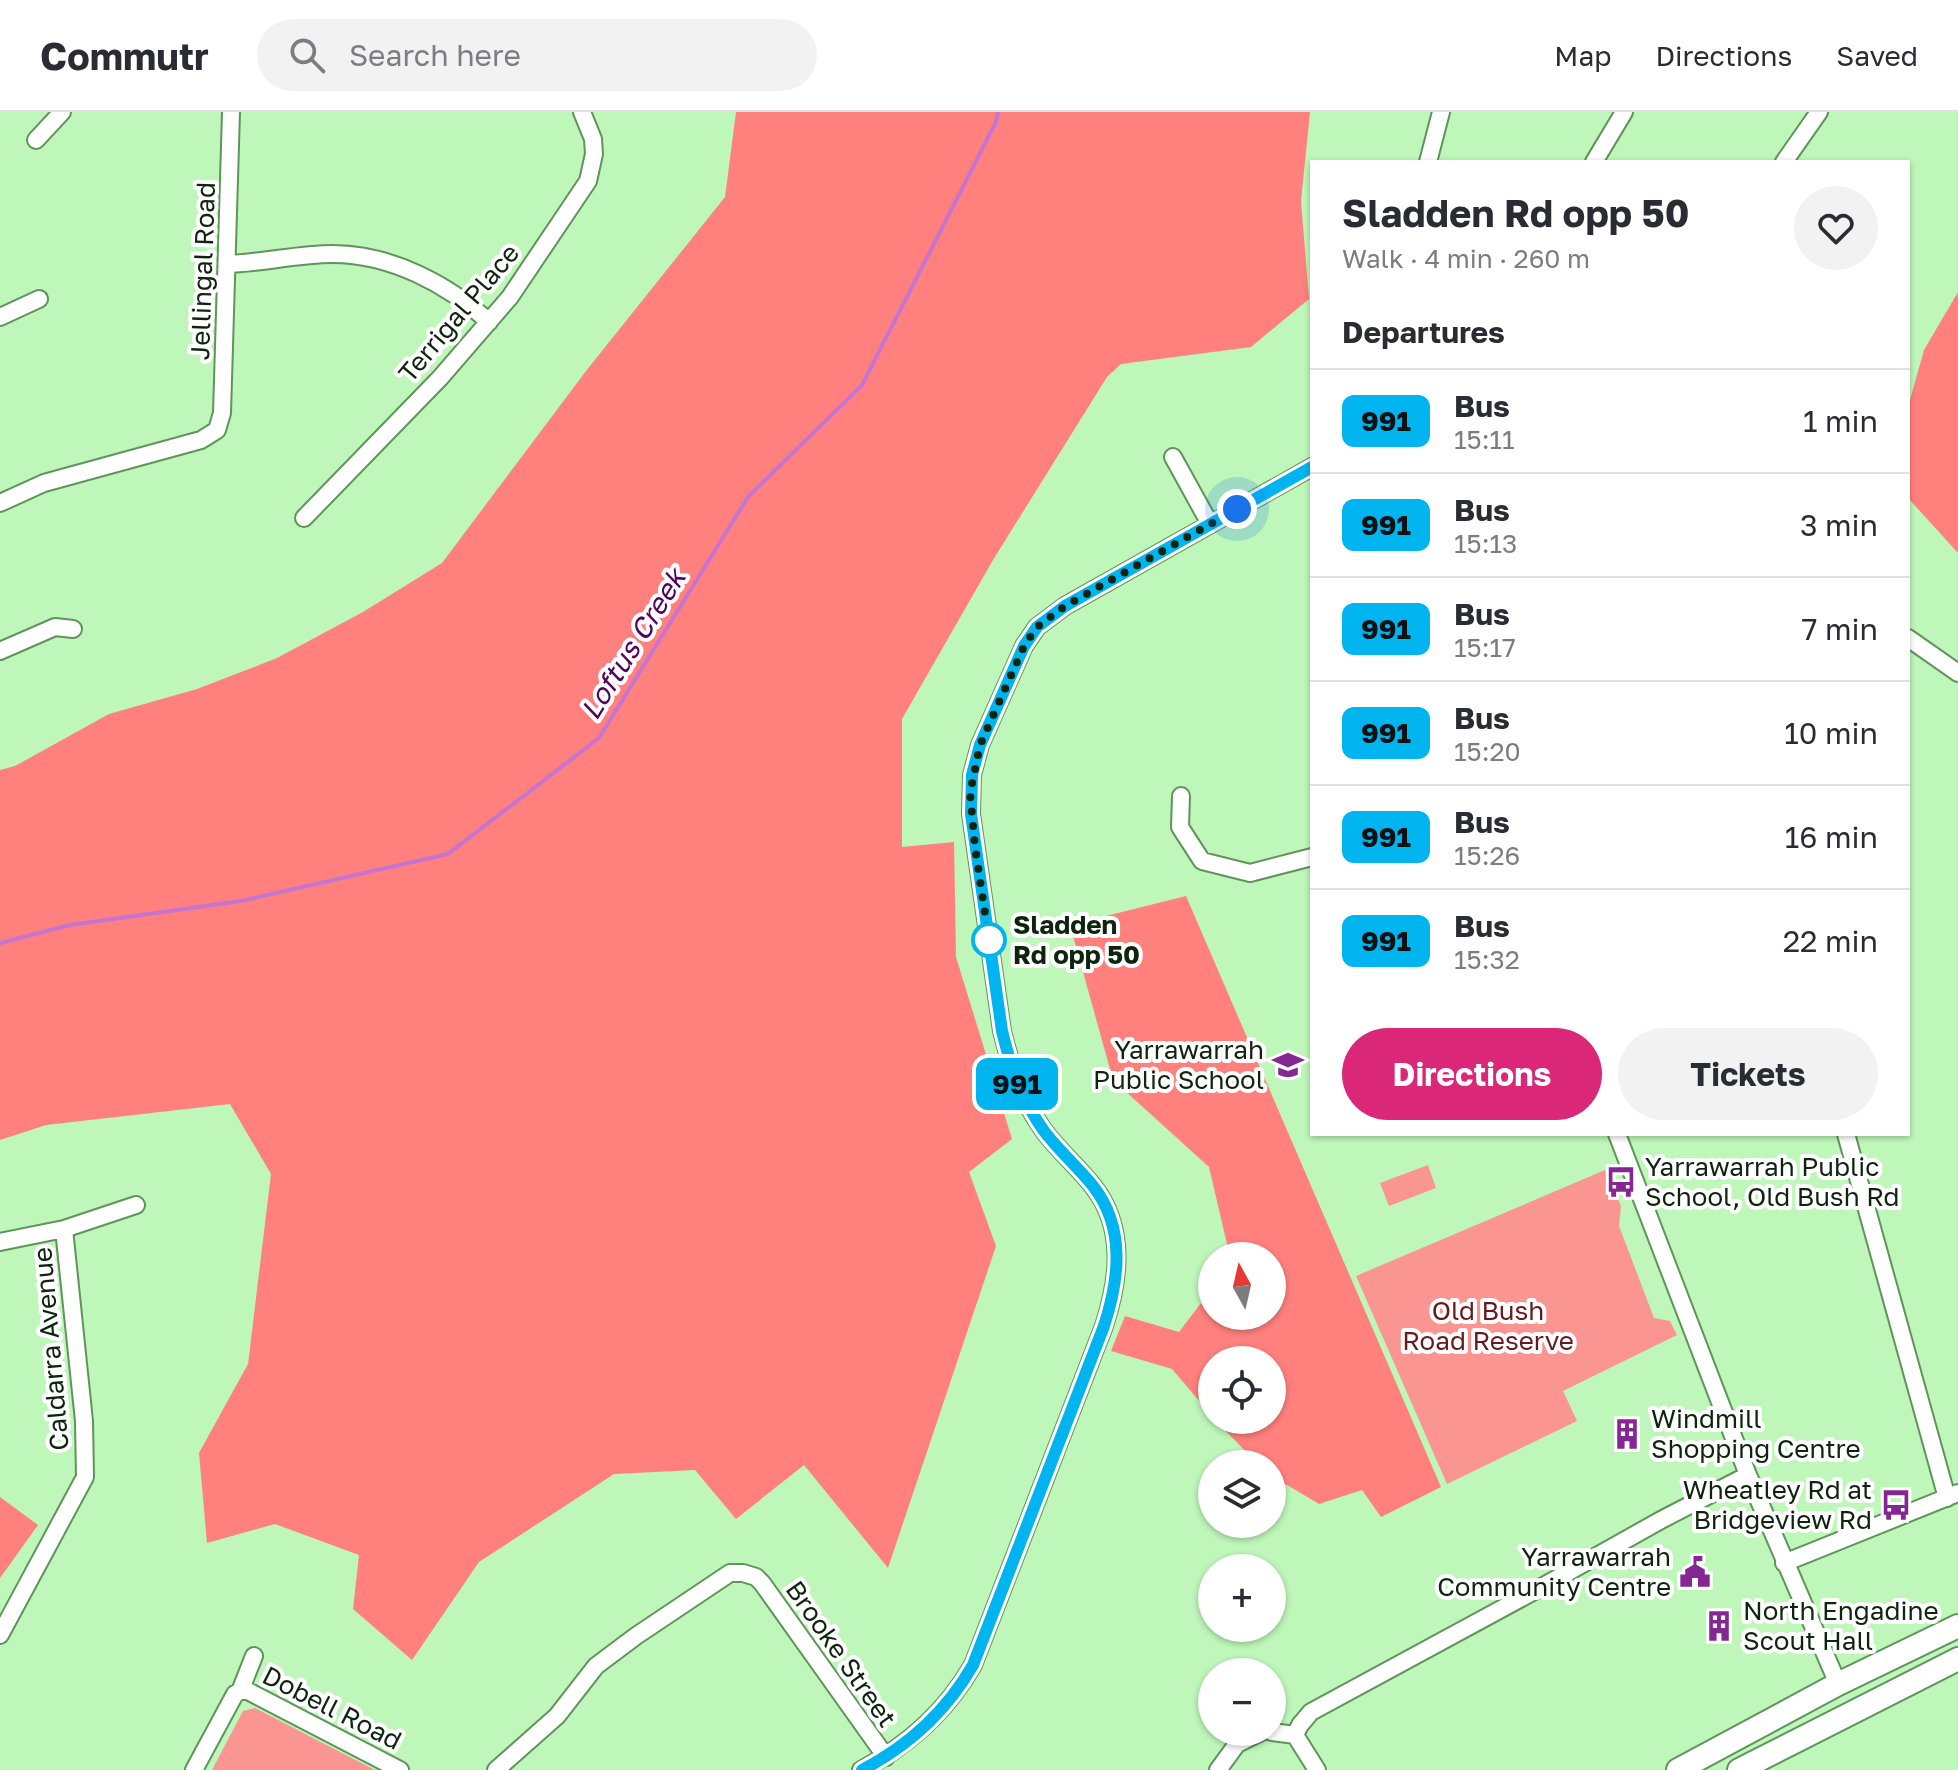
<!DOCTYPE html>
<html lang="en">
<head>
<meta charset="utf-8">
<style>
  :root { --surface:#fff; --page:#f2f2f3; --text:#2b2b33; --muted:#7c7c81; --line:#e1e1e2; --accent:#db2777 }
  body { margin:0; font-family:"Golos Text",sans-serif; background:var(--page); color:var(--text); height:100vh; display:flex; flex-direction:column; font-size:30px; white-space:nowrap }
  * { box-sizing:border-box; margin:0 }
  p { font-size:26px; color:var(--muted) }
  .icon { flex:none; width:44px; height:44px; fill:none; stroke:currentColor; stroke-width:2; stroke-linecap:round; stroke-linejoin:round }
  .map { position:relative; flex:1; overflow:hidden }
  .drawer { position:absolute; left:1310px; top:48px; width:600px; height:976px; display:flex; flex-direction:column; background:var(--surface); border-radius:0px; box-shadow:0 2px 6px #0004 }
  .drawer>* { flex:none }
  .badge { padding:0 16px; border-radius:12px; font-size:28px; line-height:52px }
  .needle { width:52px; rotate:352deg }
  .tools { position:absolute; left:1198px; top:1130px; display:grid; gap:16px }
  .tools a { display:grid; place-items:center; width:88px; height:88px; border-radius:50%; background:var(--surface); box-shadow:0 2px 6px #0004; font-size:40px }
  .you { position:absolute; width:40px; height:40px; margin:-20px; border:6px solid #fff; border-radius:50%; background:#1a73e8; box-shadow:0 0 0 12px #1a73e833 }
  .map>.badge { position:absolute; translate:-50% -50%; box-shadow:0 0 0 4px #fff }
  h2 { padding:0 32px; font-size:30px; line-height:72px }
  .round { display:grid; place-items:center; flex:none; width:84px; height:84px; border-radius:42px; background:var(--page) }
  .headline { display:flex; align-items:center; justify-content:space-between; height:136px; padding:0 32px }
  h1 { font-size:38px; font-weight:700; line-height:60px }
  .primary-button { display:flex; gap:16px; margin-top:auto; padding:16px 32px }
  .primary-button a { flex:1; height:92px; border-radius:48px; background:var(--accent); color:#fff; font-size:32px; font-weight:700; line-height:92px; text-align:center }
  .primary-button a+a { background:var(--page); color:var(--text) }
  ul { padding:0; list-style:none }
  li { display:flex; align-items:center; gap:24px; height:104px; padding:0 32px; border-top:2px solid var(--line) }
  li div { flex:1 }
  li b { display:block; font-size:30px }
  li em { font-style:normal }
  li .badge { min-width:88px; font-weight:700; text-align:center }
  header { display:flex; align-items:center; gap:48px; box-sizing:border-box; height:112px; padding:0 40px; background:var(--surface); border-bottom:2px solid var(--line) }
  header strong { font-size:38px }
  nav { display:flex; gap:44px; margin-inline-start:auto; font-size:28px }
  .search { width:560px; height:72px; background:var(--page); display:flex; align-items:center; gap:20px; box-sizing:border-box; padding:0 28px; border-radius:44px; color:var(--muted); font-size:30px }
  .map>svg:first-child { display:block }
  .green { fill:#fb9591 }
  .forest { fill:#ff807d }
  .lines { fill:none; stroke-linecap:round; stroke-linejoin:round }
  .stream { stroke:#c574cf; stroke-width:4 }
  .minor-casing { stroke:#5f945b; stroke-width:20 }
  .highway-casing { stroke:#5f945b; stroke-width:26 }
  .minor { stroke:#fff; stroke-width:16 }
  .highway { stroke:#fff; stroke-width:22 }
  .line-casing { stroke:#fff; stroke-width:18 }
  .line { stroke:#00b5ef; stroke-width:12 }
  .walk { stroke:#0e240d; stroke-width:8; stroke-dasharray:0 14.4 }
  .stop-dot { fill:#fff; stroke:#00b5ef; stroke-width:4 }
  .labels { text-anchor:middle; stroke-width:8; stroke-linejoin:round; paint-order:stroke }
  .street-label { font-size:26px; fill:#0e240d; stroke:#fff }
  .stop-label { font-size:26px; font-weight:bold; fill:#0e240d; stroke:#fff; text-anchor:start }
  .poi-label { font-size:26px; fill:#0e240d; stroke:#fff; text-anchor:end }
  .park-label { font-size:26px; fill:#68191d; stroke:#fff }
  .water-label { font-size:28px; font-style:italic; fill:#53025d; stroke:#fff }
</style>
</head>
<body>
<header>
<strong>Commutr</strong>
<div class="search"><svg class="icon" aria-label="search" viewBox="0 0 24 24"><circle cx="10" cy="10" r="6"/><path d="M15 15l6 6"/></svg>Search here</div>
<nav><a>Map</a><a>Directions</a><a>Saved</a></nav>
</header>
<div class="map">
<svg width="1958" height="1658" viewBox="0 0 1958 1658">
  <rect width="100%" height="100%" fill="#bef7b9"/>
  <path class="green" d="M 1428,1053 L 1436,1076 L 1389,1094 L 1380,1071 Z
    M 1605,1058 L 1621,1094 L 1619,1114 L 1654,1206 L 1670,1209 L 1677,1223 L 1563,1279 L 1577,1309 L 1447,1372 L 1356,1164 Z
    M 255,1596 L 375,1658 L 212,1658 L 243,1599 Z"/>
  <path class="forest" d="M 736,0 L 1310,0 L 1301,89 L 1309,187 L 1251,235 L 1121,252 L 1107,265 L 993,448 L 902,607 L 902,735 L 954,730 L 956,845 L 1012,1027 L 969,1060 L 996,1134 L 888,1456 L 804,1353 L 736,1407 L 695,1358 L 614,1362 L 479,1450 L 412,1548 L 353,1497 L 359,1443 L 275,1412 L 207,1431 L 199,1341 L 248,1252 L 271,1062 L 230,992 L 46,1013 L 0,1028 L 0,658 L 15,654 L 109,602 L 197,577 L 277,546 L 363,500 L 442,451 L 586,259 L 725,85 Z
    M 1958,180 L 1958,441 L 1908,386 L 1908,295 L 1924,238 Z
    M 1186,784 L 1441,1375 L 1381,1405 L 1362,1378 L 1319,1392 L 1272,1364 L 1272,1352 L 1258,1352 L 1215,1308 L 1272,1308 L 1272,1248 L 1212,1248 L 1212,1304 L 1172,1257 L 1111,1239 L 1125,1204 L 1179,1220 L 1201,1191 L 1212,1166 L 1212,1204 L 1272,1204 L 1272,1144 L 1222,1144 L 1227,1132 L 1209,1055 L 1113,968 L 1070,813 Z
    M 0,1385 L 38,1413 L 0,1466 Z"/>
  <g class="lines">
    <path class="stream" d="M 0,831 L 70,813 L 241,789 L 448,742 L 599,626 L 748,385 L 862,273 L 996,10 L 998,0"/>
    <defs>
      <path id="minor" d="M 36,28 L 62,0
        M 1428,50 L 1441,0
        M 1594,50 L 1624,0
        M 1784,50 L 1819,0
        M 227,152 C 263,151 297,142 333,142 C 390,142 448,172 489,210
        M 0,205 L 39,187
        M 1173,345 L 1210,412
        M 0,391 L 44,371 L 201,328 L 217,318 L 222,301 L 231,0
        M 304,406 L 440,266 L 510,185 L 588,69 L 594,42 L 593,27 L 582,0
        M 1908,526 L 1958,561
        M 0,539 L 55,515 L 73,517
        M 1181,684 L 1180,715 L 1202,749 L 1250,761 L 1312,745
        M 1617,1022 L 1748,1363 L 1838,1572
        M 1846,1022 L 1947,1386
        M 0,1130 L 64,1117 L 136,1093
        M 1784,1451 L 1958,1381
        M 0,1523 L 85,1365 L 84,1309 L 64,1117
        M 241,1577 L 254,1544
        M 1272,1620 L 1295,1623 L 1300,1613 L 1311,1600 L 1538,1477 L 1661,1408 L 1748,1363
        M 1295,1623 L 1317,1658
        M 194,1658 L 235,1582 L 244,1577 L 400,1658
        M 496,1658 L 557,1604 L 596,1554 L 636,1524 L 730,1461 L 743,1461 L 756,1465 L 762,1471 L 886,1645
        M 861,1658 C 909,1633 946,1600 973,1553 L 1104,1214 C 1119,1168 1126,1116 1093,1074 C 1078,1055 1059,1039 1044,1019 C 1022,988 1011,956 1002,919 L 971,702 L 972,663 L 980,633 L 1024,534 L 1037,515 L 1065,494 L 1312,355
        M 1218,1658 L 1237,1632 L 1261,1620"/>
      <path id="highway" d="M 1678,1658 L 1838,1572 L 1958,1514
        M 1739,1658 L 1958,1547"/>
    </defs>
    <use href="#minor" class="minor-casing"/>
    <use href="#highway" class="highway-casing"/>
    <use href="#minor" class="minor"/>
    <use href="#highway" class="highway"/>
  </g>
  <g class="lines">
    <defs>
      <path id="line" d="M 862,1658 C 910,1633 946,1600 973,1553 L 1104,1214 C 1119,1168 1126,1116 1093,1074 C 1078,1055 1059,1039 1044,1019 C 1022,988 1011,956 1002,919 L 971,702 L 972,663 L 980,633 L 1024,534 L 1037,515 L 1065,494 L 1312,355"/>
    </defs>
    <use href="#line" class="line-casing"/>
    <use href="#line" class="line"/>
    <path class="walk" d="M 989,828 L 975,735 L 970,681 L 980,633 L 1024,534 L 1037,515 L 1065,494 L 1237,397"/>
  </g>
  <defs>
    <symbol id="school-bare" viewBox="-9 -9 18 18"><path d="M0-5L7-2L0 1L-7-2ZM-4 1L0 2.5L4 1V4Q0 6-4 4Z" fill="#852792" stroke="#fff" stroke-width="2.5" paint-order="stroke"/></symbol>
    <symbol id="bus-bare" viewBox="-9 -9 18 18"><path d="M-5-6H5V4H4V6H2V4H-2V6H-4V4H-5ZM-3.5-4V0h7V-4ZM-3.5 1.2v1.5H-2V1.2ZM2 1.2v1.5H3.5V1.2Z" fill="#852792" stroke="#fff" stroke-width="2.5" paint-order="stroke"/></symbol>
    <symbol id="building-bare" viewBox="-9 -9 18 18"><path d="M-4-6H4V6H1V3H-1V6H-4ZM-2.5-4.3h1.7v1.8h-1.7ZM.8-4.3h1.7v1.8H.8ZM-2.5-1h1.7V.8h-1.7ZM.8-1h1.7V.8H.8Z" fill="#852792" stroke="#fff" stroke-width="2.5" paint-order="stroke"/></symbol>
    <symbol id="civic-bare" viewBox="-9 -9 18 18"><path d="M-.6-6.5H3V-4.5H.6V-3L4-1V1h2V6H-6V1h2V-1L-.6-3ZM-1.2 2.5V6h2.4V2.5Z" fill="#852792" stroke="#fff" stroke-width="2.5" paint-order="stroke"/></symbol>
  </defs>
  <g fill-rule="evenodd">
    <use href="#school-bare" x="1266" y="931" width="44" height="44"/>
    <use href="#bus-bare" x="1599" y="1048" width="44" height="44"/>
    <use href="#building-bare" x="1605" y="1300" width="44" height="44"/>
    <use href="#bus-bare" x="1874" y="1371" width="44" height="44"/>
    <use href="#civic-bare" x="1673" y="1438" width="44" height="44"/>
    <use href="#building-bare" x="1697" y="1492" width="44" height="44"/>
  </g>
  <circle class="stop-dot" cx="989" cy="828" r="16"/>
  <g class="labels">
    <g class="street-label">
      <text transform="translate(203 159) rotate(-88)" y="9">Jellingal Road</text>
      <text transform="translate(459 201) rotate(-50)" y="9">Terrigal Place</text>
      <text transform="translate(51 1237) rotate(-95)" y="9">Caldarra Avenue</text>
      <text transform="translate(841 1542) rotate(55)" y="9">Brooke Street</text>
      <text transform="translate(332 1596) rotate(27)" y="9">Dobell Road</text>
    </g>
    <g class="stop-label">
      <text x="1013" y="822">Sladden<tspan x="1013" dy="30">Rd opp 50</tspan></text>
    </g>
    <g class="poi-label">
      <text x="1264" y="947">Yarrawarrah<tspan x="1264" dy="30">Public School</tspan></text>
      <text x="1645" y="1064" text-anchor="start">Yarrawarrah Public<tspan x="1645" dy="30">School, Old Bush Rd</tspan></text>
      <text x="1651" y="1316" text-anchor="start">Windmill<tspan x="1651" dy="30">Shopping Centre</tspan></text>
      <text x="1872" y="1387">Wheatley Rd at<tspan x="1872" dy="30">Bridgeview Rd</tspan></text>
      <text x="1671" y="1454">Yarrawarrah<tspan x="1671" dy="30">Community Centre</tspan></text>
      <text x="1743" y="1508" text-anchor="start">North Engadine<tspan x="1743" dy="30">Scout Hall</tspan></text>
    </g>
    <g class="park-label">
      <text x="1488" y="1208">Old Bush<tspan x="1488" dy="30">Road Reserve</tspan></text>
    </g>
    <g class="water-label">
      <text transform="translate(633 532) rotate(-58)" y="10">Loftus Creek</text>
    </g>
  </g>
</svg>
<div class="tools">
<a><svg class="needle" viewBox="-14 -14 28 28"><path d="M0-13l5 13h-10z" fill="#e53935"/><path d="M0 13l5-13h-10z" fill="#7c7c81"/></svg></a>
<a><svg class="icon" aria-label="locate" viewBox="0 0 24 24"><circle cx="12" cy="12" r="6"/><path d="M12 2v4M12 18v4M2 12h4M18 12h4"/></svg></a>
<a><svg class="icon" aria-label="layers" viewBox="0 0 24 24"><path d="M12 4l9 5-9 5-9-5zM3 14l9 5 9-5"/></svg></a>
<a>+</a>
<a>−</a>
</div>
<div class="you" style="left:1237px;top:397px"></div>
<b class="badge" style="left:1017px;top:972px;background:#00b5ef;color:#111">991</b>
<section class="drawer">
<div class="headline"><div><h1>Sladden Rd opp 50</h1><p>Walk · 4 min · 260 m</p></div><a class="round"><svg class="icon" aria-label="heart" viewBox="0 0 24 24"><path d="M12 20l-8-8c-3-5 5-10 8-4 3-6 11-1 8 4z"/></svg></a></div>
<h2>Departures</h2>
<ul>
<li><span class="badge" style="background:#00b5ef;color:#111">991</span><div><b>Bus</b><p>15:11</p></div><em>1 min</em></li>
<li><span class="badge" style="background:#00b5ef;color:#111">991</span><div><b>Bus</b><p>15:13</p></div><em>3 min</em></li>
<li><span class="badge" style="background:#00b5ef;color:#111">991</span><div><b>Bus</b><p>15:17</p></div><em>7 min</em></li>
<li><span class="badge" style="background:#00b5ef;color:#111">991</span><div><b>Bus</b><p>15:20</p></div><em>10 min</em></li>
<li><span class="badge" style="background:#00b5ef;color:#111">991</span><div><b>Bus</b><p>15:26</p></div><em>16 min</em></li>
<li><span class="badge" style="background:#00b5ef;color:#111">991</span><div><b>Bus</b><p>15:32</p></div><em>22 min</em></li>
</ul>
<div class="primary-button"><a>Directions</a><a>Tickets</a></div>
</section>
</div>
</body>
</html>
